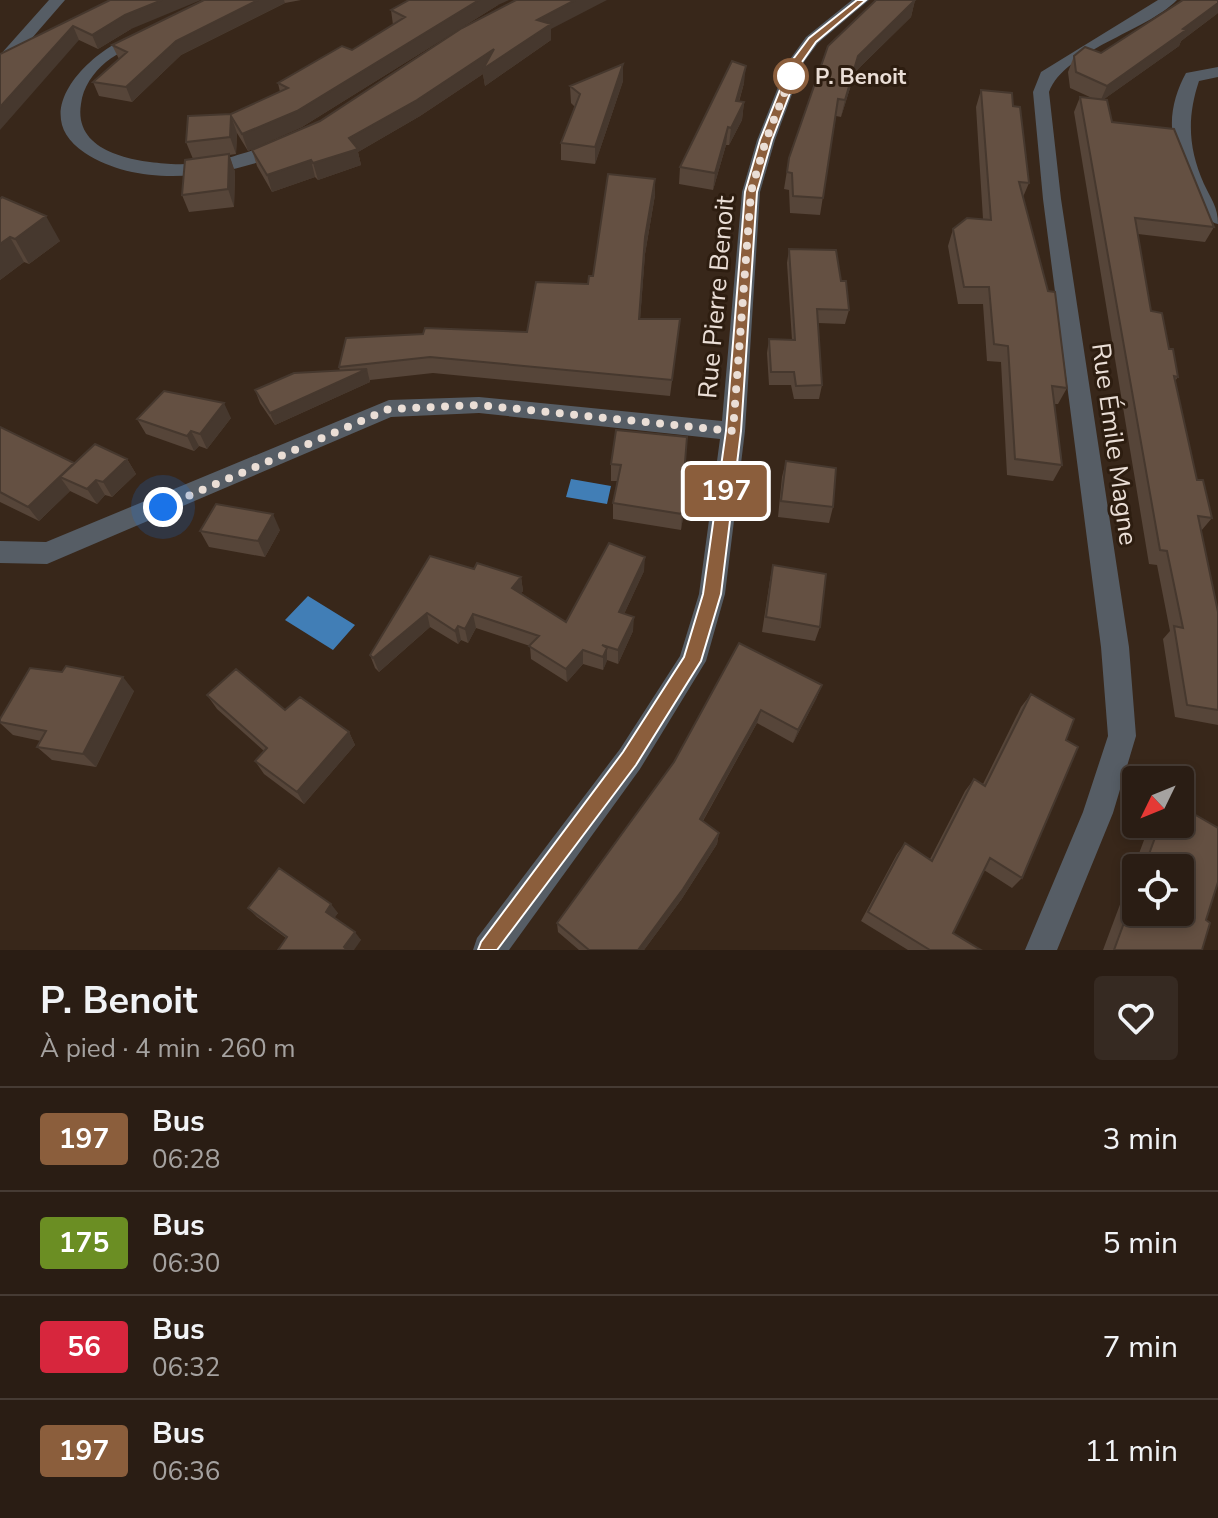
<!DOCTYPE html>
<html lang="fr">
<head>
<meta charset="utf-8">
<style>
  :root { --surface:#2a1d14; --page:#362a22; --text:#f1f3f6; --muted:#a5a2a0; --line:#463b34 }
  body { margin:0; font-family:"Nunito Sans",sans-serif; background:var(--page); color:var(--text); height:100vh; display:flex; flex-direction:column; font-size:30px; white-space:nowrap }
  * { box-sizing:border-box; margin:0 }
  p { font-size:26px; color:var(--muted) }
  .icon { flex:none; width:44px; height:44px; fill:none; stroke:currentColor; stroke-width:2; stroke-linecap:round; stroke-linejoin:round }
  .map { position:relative; height:950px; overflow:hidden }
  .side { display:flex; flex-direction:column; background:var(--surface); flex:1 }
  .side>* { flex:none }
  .badge { padding:0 16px; border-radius:6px; font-size:28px; line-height:52px }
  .needle { width:52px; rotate:227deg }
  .tools { position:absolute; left:1122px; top:766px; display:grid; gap:16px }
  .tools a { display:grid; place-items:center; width:72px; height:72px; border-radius:8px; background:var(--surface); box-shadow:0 4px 12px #0003,0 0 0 2px var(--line); font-size:40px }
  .you { position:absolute; width:40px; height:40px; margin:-20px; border:6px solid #fff; border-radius:50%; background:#1a73e8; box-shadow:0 0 0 12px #1a73e833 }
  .map>.badge { position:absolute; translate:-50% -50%; box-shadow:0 0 0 4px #fff }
  .round { display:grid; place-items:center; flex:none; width:84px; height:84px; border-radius:8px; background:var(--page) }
  .headline { display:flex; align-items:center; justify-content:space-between; height:136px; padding:0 40px }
  h1 { font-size:38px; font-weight:700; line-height:60px }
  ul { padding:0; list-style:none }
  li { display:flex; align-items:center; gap:24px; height:104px; padding:0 40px; border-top:2px solid var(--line) }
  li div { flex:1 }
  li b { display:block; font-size:30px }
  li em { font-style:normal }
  li .badge { min-width:88px; font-weight:700; text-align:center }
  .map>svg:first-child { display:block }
  .water { fill:#417eb6 }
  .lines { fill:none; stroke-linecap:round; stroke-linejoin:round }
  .minor { fill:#565d65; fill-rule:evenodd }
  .wall { fill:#564539; fill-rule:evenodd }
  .shaded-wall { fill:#46382e }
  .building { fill:#645042; stroke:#46382e; stroke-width:2 }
  .line { fill:#8b5e3c; stroke:#fff; stroke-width:2 }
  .walk { stroke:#eaded6; stroke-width:8; stroke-dasharray:0 14.4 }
  .stop-dot { fill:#fff; stroke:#8b5e3c; stroke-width:4 }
  .labels { text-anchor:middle; stroke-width:6; stroke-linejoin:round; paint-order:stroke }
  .far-stop-label { font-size:22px; font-weight:bold; fill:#eaded6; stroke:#2d1d10; text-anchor:start }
  .street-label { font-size:26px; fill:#eaded6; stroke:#2d1d10 }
</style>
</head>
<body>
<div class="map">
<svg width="1218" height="950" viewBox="0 0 1218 950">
  <rect width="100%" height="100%" fill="#38271a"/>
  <path class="water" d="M 571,479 L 611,486 L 607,504 L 566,497 Z
    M 308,596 L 355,625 L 333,650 L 285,620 Z"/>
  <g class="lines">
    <path class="minor" d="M 49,0 L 65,0 L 6,68 L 0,70 L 0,55 Z
      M 852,0 L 869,0 L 818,43 L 804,62 L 775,140 L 760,192 L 745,431 L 725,594 L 706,661 L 640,769 L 509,950 L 473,950 L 477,938 L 620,749 L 680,656 L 699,594 L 720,439 L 479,413 L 391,417 L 47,564 L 0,563 L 0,541 L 46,542 L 389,400 L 479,397 L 722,421 L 742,192 L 757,140 L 788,62 L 806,37 Z
      M 1158,0 L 1177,0 C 1145,32 1065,50 1049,92 L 1061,199 L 1129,647 L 1136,736 L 1113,813 L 1057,950 L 1025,950 L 1083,812 L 1108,736 L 1101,647 L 1043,199 L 1033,92 L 1041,72 Z
      M 144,31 L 150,33 L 150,39 C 135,46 118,52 106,62 C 93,73 83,87 81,104 C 73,153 135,162 171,164 C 220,166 241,152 285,141 L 294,146 L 291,150 C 232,176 143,191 85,153 C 21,111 98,43 144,31 Z
      M 1218,67 L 1218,77 L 1199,81 C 1187,117 1188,148 1204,184 C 1211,199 1218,207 1218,224 C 1190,217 1172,153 1172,127 C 1171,109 1177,89 1186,73 Z"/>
  </g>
  <path class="wall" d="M 110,0 L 131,29 L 98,49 L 79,40 L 0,54 Z
    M 204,0 L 301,0 L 285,3 L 181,55 L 132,102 L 99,96 L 93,82 L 119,59 L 112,45 Z
    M 876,0 L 915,0 L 911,17 L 855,72 L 841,117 L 836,116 L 820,215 L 790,213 L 789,190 L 784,189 L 789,158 Z
    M 498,5 L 302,127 L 248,151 L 237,133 L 236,154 L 229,155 L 235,172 L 234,207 L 189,212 L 182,195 L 193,159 L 186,142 L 231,114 L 280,92 L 278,83 L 352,50 L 393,25 L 391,10 Z
    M 1218,13 L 1181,41 L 1179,46 L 1104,99 L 1112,122 L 1214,227 L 1205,242 L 1138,234 L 1151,311 L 1169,349 L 1178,377 L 1175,381 L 1197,480 L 1212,518 L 1201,531 L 1218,612 L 1218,725 L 1175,717 L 1163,639 L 1170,631 L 1157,565 L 1149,564 L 1074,112 L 1080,97 L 1092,98 L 1070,88 L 1068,72 L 1074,56 L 1101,53 Z
    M 551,29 L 551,40 L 485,86 L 483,74 L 420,116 L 358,152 L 361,165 L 318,180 L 315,177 L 272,192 L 257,166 L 252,150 L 320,121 Z
    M 623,81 L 595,164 L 561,160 L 561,143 L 575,107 L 571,103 L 570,86 Z
    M 744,83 L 739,102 L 744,102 L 742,120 L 729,145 L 726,145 L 713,190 L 679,184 L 680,167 Z
    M 981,90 L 1013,106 L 1029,183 L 1023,197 L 1067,388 L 1058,404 L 1054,404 L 1062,465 L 1053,481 L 1007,475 L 1001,362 L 987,361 L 983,304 L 958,304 L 948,246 L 953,229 L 983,219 L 976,107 Z
    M 655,195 L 645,254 L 640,319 L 680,319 L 670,396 L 433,373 L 370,380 L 370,382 L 275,425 L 260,403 L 255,390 L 340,371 L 339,367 L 527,332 L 588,284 Z
    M 0,199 L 60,241 L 29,264 L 24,262 L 0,280 Z
    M 789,249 L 841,281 L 849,310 L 845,324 L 818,323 L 822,385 L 819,399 L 794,399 L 791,385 L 769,385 L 767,353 L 769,339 L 792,340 L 787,263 Z
    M 231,418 L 207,449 L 199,446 L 194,451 L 146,434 L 137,419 Z
    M 0,427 L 75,463 L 127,459 L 136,474 L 112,497 L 105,495 L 97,504 L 70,491 L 39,521 L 0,502 Z
    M 786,461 L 833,507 L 829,523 L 778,517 L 782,477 Z
    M 611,464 L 684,475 L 687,492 L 681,530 L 613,519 L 613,503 L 617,481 L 611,481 Z
    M 280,530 L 265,557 L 209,547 L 200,531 Z
    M 773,565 L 820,627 L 815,641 L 762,632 L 770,580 Z
    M 474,569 L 521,577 L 523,591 L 521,593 L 566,622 L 644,571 L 624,614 L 633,631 L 618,664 L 607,660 L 603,670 L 583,664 L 567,682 L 531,659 L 530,646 L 476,628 L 468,643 L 461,640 L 458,644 L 430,627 L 379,672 L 375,668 L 370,655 Z
    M 739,643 L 822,685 L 816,699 L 793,743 L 757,723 L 703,821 L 719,833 L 717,844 L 681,900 L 644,950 L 579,950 L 558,932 L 557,923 L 674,762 Z
    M 62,672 L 134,691 L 96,767 L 52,760 L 37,747 L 41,741 L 13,735 L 0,723 L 0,719 Z
    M 1031,694 L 1066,740 L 1022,878 L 1012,888 L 984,870 L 953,933 L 981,950 L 908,950 L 861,921 L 897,854 L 905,843 L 930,859 L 965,791 L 974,779 L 983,784 L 1021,707 Z
    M 207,695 L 285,710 L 349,732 L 355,745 L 304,804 L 264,774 L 255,761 L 264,751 L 217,709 Z
    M 1150,824 L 1180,824 L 1206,920 L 1202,950 L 1103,950 ZM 1136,868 L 1180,868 L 1136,912 Z
    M 248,908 L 338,913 L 334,918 L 361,940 L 286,938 L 257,917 Z"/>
  <path class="shaded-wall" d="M 162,0 L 201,0 L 131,29 L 98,49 L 92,35 L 125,15 Z
    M 258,0 L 284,0 L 285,3 L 181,55 L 132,102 L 126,87 L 176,41 Z
    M 479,0 L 509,0 L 498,5 L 302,127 L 248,151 L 242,134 Z
    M 575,0 L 607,0 L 551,29 L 551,40 L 485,86 L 483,74 L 420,116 L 358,152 L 361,165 L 318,180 L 313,163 L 349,138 L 537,20 Z
    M 915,0 L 911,17 L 855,72 L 841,117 L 845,100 L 858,56 Z
    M 1218,3 L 1218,13 L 1181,41 L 1179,46 L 1100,102 L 1107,86 Z
    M 73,26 L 79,40 L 0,130 L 0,107 Z
    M 623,64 L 623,81 L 595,164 L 595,147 Z
    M 746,66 L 744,83 L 734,118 L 736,101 Z
    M 744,102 L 742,120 L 729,145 L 731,128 Z
    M 231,116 L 237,133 L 236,154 L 230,137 Z
    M 728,127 L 726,145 L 713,190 L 715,173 Z
    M 229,154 L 235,172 L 234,207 L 228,189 Z
    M 311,160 L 315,177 L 272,192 L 267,175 Z
    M 655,179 L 655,195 L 645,254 L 639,335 L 645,237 Z
    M 46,216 L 60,241 L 29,264 L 15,239 Z
    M 10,237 L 24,262 L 0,280 L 0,244 Z
    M 367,369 L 370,382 L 275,425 L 270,413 Z
    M 224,403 L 231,418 L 207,449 L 200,434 Z
    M 191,431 L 199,446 L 194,451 L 187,436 Z
    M 127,459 L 136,474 L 112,497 L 103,482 Z
    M 74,463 L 60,477 L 70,491 L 39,521 L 28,507 Z
    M 689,476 L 687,492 L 681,530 L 682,514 Z
    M 96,480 L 105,495 L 97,504 L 87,489 Z
    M 273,514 L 280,530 L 265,557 L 258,541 Z
    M 645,557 L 644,571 L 619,625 L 619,612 Z
    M 521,577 L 523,591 L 514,602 L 512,588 Z
    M 427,613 L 430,627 L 379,672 L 373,658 Z
    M 473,614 L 476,628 L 468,643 L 465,629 Z
    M 634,617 L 633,631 L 618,664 L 618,650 Z
    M 458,626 L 461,640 L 458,644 L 455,631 Z
    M 607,648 L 607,661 L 603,670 L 603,657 Z
    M 583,650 L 583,664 L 567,682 L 566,669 Z
    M 123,677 L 134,691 L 96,767 L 83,754 Z
    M 822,685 L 816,699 L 793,743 L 798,730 Z
    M 761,710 L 757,723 L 697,831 L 700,819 Z
    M 349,732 L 355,745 L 304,804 L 297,792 Z
    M 719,833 L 717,844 L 681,900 L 644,950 L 638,950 Z
    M 331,904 L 338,913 L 332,921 L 326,912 Z
    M 355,932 L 361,940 L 354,950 L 346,950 L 344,947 Z"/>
  <path class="building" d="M 110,0 L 162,0 L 125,15 L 92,35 L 73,26 L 0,107 L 0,54 Z
    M 204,0 L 258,0 L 176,41 L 126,87 L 93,82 L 127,52 L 112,45 Z
    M 409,0 L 479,0 L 297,111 L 242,134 L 231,116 L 230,137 L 186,142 L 188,116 L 231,114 L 288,88 L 278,83 L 342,46 L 352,50 L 405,17 L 391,10 Z
    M 516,0 L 575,0 L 537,20 L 551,24 L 483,69 L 494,49 L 417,100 L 349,138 L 358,149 L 313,163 L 311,160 L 267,175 L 252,150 L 320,121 L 462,28 Z
    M 876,0 L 915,0 L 858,56 L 845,100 L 838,99 L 823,198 L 793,196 L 792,173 L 787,172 L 789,158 L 828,46 Z
    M 1183,0 L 1218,0 L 1218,3 L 1183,29 L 1186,30 L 1107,86 L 1076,72 L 1074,56 L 1085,47 L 1101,53 Z
    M 732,61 L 746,66 L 736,101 L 744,102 L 731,128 L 728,127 L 715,173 L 680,167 Z
    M 623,64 L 595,147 L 561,143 L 580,94 L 570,86 Z
    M 981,90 L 1012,93 L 1013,106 L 1020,107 L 1029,183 L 1019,182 L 1048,291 L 1055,292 L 1067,388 L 1052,386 L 1062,465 L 1015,459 L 1008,346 L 994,344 L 989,287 L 964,287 L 953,229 L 967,218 L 991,220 Z
    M 1080,97 L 1107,100 L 1112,122 L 1174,129 L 1214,227 L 1135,218 L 1151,311 L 1162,313 L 1169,349 L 1173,349 L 1178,377 L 1174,376 L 1197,480 L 1203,480 L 1212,518 L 1198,516 L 1218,612 L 1218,710 L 1187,705 L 1174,626 L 1183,628 L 1167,551 L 1160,550 Z
    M 229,154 L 228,189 L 182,195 L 185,160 Z
    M 608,174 L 655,179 L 645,237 L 639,319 L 680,319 L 672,380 L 430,357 L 339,367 L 346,338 L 423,334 L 425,328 L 527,332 L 536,282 L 588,284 L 589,276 L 593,276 Z
    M 2,197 L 46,216 L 15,239 L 10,237 L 0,244 L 0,199 Z
    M 789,249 L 836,250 L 841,281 L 846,281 L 849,310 L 817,309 L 822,385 L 796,386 L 794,372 L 771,372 L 769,339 L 795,340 Z
    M 367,369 L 270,413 L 255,390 L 294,373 Z
    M 164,391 L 224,403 L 200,434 L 191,431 L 187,436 L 137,419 Z
    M 0,427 L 74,463 L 28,507 L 0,492 Z
    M 616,430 L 687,437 L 684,475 L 689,476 L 682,514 L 613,503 L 621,465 L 611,464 Z
    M 95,444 L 127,459 L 103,482 L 96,480 L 87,489 L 60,477 Z
    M 786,461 L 836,468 L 833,507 L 781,501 Z
    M 216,504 L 273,514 L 258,541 L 200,531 Z
    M 609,543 L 645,557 L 619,612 L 634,617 L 618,650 L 602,645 L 607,648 L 603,657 L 583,650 L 566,669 L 529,646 L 539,636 L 473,614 L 465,629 L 458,626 L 455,631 L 427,613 L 373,658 L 370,655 L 430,556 L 474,569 L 477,563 L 521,577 L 512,588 L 566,622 Z
    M 773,565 L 826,574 L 820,627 L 766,617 Z
    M 739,643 L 822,685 L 798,730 L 761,710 L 700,819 L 719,833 L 683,889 L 638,950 L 589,950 L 557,923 L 674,762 Z
    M 66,666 L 123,677 L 83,754 L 37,747 L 46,731 L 0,722 L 0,719 L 30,668 L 62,672 Z
    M 236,669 L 285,710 L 300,697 L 349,732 L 297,792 L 255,761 L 267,748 L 207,695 Z
    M 1031,694 L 1074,719 L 1066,740 L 1078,747 L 1022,878 L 990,858 L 953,933 L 981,950 L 930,950 L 868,912 L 905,843 L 932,861 L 974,779 L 985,786 Z
    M 1180,806 L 1218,828 L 1218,882 L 1206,920 L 1210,923 L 1202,950 L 1114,950 L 1136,890 L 1136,912 L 1180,912 L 1180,868 L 1144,868 L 1160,824 L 1180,824 Z
    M 279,868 L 331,904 L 326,912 L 355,932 L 344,947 L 347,950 L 278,950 L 287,937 L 248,908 Z"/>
  <path class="line" d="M 857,0 L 866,0 L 816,42 L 802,62 L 772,140 L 757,192 L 741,431 L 721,594 L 701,661 L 636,765 L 497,950 L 478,950 L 481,942 L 623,752 L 684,657 L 703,594 L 726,431 L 745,192 L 760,140 L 791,62 L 809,38 Z"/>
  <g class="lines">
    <path class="walk" d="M 163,507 L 389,409 L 479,405 L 733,431 L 751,192 L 766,140 L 791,76"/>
  </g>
  <circle class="stop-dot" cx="791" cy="76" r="16"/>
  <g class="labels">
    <g class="far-stop-label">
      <text x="815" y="84">P. Benoit</text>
    </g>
    <g class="street-label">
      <text transform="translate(716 297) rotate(-85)" y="9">Rue Pierre Benoit</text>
      <text transform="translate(1115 444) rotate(82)" y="9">Rue Émile Magne</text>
    </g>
  </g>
</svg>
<div class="tools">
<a><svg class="needle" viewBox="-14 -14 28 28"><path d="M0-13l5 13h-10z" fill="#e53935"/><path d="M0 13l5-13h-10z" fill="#a5a2a0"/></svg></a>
<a><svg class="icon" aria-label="locate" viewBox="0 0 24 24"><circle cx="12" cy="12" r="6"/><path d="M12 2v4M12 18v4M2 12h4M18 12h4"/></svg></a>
</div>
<div class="you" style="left:163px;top:507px"></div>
<b class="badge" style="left:726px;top:491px;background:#8b5e3c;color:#fff">197</b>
</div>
<section class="side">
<div class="headline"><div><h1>P. Benoit</h1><p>À pied · 4 min · 260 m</p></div><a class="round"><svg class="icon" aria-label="heart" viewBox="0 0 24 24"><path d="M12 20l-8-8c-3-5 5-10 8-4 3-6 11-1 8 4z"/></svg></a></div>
<ul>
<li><span class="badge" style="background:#8b5e3c;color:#fff">197</span><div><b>Bus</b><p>06:28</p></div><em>3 min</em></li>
<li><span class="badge" style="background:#6b8e23;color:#fff">175</span><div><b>Bus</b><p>06:30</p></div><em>5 min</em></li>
<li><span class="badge" style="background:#d7263d;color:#fff">56</span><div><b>Bus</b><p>06:32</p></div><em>7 min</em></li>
<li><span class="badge" style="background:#8b5e3c;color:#fff">197</span><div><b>Bus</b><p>06:36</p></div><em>11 min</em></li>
</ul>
</section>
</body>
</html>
